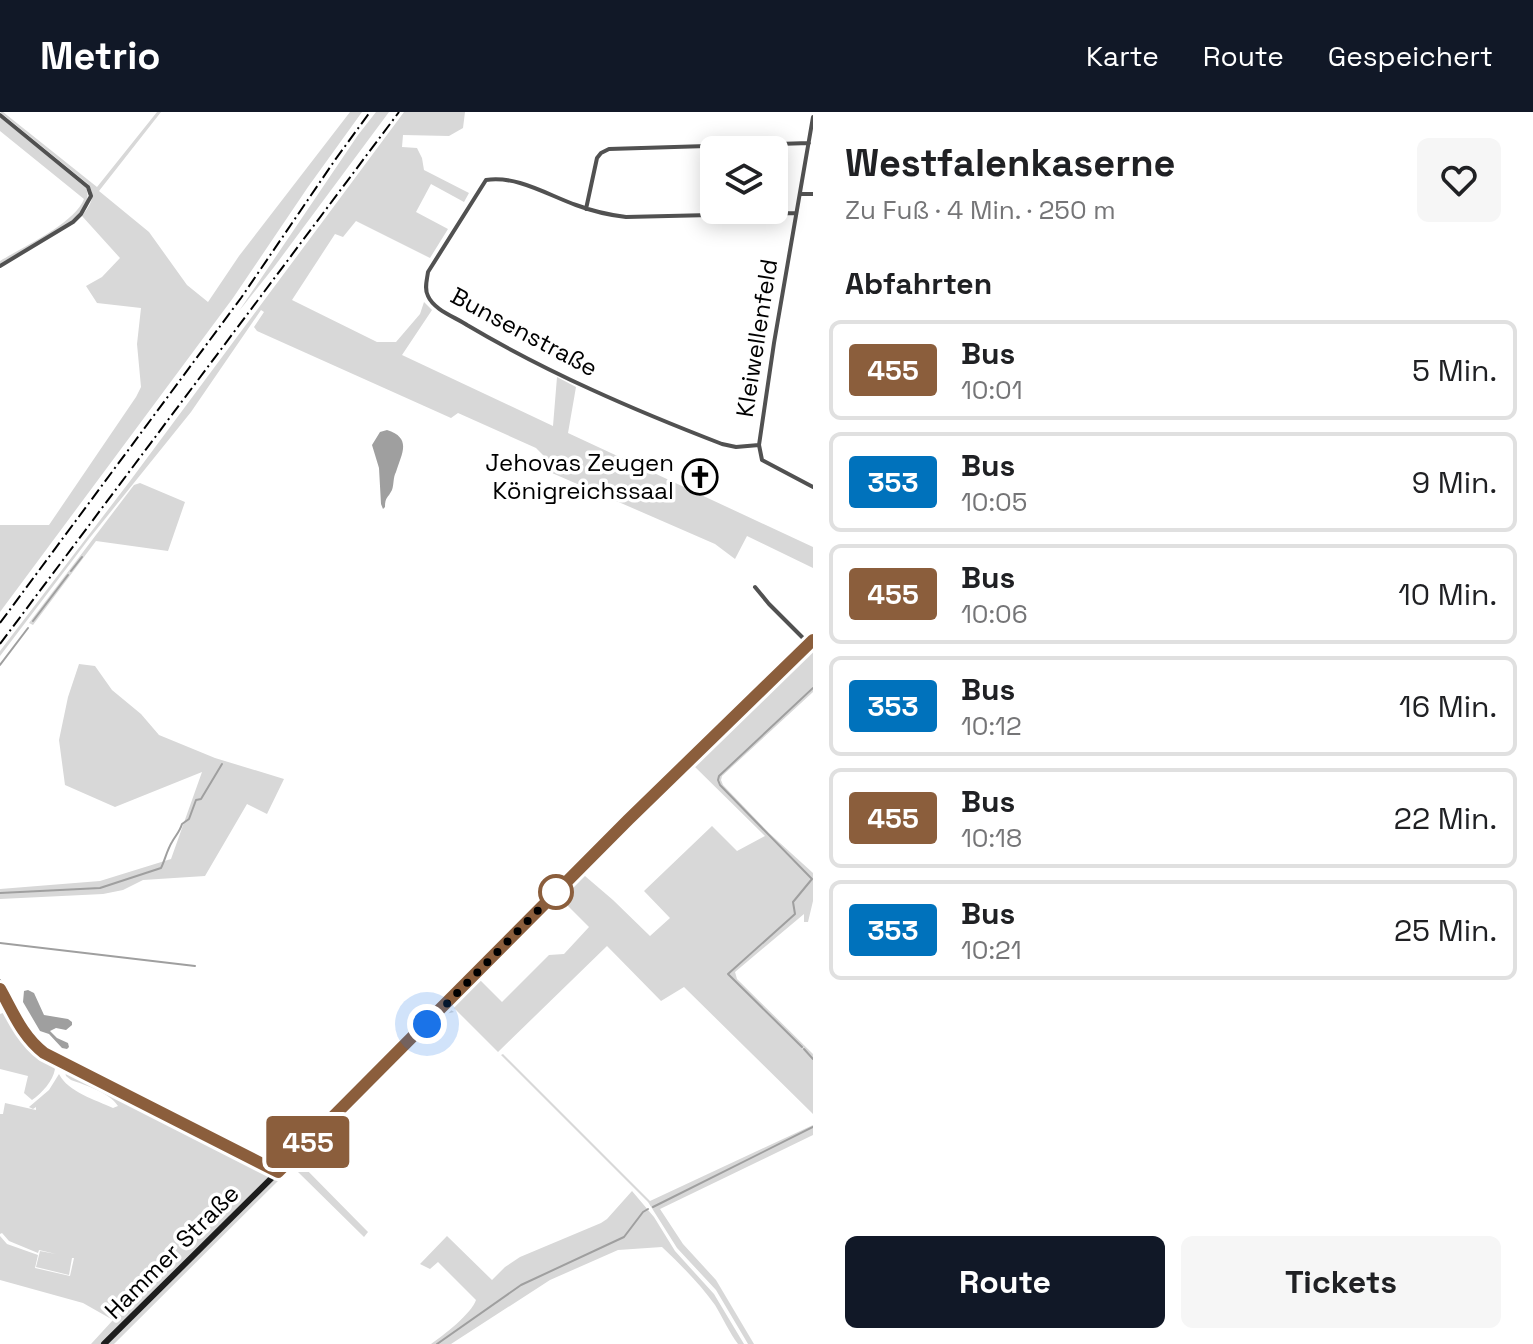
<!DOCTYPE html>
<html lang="de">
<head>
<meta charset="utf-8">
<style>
  :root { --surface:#fff; --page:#f6f6f6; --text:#202124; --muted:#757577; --line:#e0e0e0; --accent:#111827 }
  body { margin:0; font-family:"Space Grotesk",sans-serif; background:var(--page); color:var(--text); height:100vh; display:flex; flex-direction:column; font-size:30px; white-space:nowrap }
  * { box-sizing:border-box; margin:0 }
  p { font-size:26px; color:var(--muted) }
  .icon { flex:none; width:44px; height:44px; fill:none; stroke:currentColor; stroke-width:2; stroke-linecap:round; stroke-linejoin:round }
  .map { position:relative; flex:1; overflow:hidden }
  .details { display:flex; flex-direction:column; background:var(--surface); width:720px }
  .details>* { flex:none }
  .badge { padding:0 16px; border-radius:6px; font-size:28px; line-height:52px }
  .controls { position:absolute; left:700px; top:24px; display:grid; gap:16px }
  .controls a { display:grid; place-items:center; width:88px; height:88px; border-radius:12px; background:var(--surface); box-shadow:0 4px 20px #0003; font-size:40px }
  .you { position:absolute; width:40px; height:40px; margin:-20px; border:6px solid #fff; border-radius:50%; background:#1a73e8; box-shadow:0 0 0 12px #1a73e833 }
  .map>.badge { position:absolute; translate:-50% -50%; box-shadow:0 0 0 4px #fff }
  h2 { padding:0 32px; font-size:30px; line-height:72px }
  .round { display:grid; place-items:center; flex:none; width:84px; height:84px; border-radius:12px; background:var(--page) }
  .headline { display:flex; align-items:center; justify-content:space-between; height:136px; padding:0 32px }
  h1 { font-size:38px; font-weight:800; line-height:60px }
  .action { display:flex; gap:16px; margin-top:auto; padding:16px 32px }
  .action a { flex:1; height:92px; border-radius:12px; background:var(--accent); color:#fff; font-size:32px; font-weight:800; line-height:92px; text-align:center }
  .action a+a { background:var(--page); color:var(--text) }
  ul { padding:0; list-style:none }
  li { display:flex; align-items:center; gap:24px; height:100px; margin:0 16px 12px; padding:0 16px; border:4px solid var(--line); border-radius:12px }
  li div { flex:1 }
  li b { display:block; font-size:30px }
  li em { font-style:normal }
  li .badge { min-width:88px; font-weight:700; text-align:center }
  header { display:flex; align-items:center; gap:48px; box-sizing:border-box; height:112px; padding:0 40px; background:var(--accent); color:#fff }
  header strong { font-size:38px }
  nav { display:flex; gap:44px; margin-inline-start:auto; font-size:28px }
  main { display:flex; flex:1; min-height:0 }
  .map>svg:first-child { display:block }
  .green { fill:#d8d8d8 }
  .water { fill:#9f9f9f }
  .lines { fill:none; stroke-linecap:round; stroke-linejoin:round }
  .stream { stroke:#9f9f9f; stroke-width:2 }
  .minor { stroke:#515151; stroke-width:4 }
  .secondary { stroke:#1e1e1e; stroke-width:6 }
  .rail { stroke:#000; stroke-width:2; stroke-dasharray:12 4 2 4; stroke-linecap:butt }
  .line-casing { stroke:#fff; stroke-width:18 }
  .line { stroke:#8b5e3c; stroke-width:12 }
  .walk { stroke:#000; stroke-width:8; stroke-dasharray:0 14.4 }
  .stop-dot { fill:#fff; stroke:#8b5e3c; stroke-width:4 }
  .labels { text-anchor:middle; stroke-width:7; stroke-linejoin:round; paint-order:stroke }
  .street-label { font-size:24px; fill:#000; stroke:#fff }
  .poi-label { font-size:24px; fill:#000; stroke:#fff; text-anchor:end }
</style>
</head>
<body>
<header>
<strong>Metrio</strong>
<nav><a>Karte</a><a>Route</a><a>Gespeichert</a></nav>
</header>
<main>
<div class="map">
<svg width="813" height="1232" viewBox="0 0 813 1232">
  <rect width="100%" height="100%" fill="#fff"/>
  <path class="green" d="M 0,0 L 3,0 L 97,75 L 157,0 L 161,0 L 99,79 L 149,120 L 187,173 L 208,190 L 239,144 L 350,0 L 362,0 L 308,75 L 233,186 L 0,500 L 0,413 L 49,413 L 136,285 L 141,275 L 137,232 L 141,196 L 97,191 L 86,174 L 102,165 L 120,146 L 82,104 C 90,93 97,84 88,72 Z
    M 376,0 L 389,0 L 274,155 L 239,199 L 358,23 Z
    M 404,0 L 465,0 L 463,16 L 449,24 L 403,23 L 402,35 L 417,36 L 422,46 L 424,58 L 469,81 L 464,90 L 431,72 L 416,100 L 448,117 L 430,146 L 356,109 L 343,125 L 335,122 L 292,188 L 377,230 L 396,230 L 420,202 L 424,190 L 432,198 L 402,243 L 553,314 L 557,265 L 576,275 L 568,321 L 813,435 L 813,456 L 747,424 L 735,447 L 715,432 L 552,361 L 549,349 L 536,336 L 458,301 L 451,306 L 257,219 L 254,215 L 264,200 L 261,198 L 191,300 L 88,428 L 0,544 L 0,539 L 130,369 Z
    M 0,5 L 86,76 C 92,91 80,101 69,111 L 0,152 L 0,149 C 23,135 75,111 84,87 L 0,19 Z
    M 140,371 L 185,390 L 168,439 L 96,429 L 33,513 L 29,511 L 134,373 Z
    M 813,532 L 813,580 L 722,664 L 721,668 L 723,673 L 769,721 L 813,761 L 813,789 L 808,810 L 804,810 L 804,802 L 735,860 L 737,867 L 813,942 L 813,1002 L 684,875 L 661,889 L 607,834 L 498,940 L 454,896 L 452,891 L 478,866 L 502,890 L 549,843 L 564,842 L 589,815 L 560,786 L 581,764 L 585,764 L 613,788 L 650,824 L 670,806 L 644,779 L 712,714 L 737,739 L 765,724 L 692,652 Z
    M 79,552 L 95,554 L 112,578 L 141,602 L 159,623 L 215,646 L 284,667 L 267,702 L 247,692 L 205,764 L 143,768 L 123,778 L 103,782 L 0,787 L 0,777 L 100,769 L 171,747 L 202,660 L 115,695 L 65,673 L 59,628 L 68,585 Z
    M 448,896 L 454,900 L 445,902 L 299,1050 L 368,1120 L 364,1125 L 298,1060 L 291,1056 L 285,1061 L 283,1066 L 281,1066 L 114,1232 L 108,1232 L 288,1054 L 295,1054 L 298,1051 L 298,1043 Z
    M 6,900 C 17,908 21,923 30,933 C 38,942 50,946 55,957 C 53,969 42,981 32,988 L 24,981 L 28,964 L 0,957 L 0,902 Z
    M 503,942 L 650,1089 L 813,1013 L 813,1023 L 660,1097 L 683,1132 L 716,1168 L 754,1232 L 748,1232 L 716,1178 L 677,1136 L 648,1090 L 501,943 Z
    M 65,959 L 72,960 L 268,1058 L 269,1065 L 101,1232 L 91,1232 L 113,1208 L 83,1191 L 0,1168 L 0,1124 L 7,1132 L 38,1143 L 35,1156 L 70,1164 L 74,1146 L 72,1146 L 69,1163 L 36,1155 L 40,1139 L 56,1142 L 39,1138 L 38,1141 L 9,1129 L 2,1121 L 0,1122 L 0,1002 L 3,1002 L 5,991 L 36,998 L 36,995 L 33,997 L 29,995 L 49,978 L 59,962 C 68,980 96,988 113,996 L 118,994 C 109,980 85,973 71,968 L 66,964 Z
    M 632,1079 L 654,1105 L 675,1139 L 714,1182 L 744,1232 L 738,1232 C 729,1220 723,1206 715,1193 C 700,1172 681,1153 662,1135 L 618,1138 L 550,1168 L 451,1232 L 431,1232 C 443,1224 472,1201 476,1188 L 438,1150 L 430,1157 L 420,1152 L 447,1124 L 492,1168 L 505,1155 L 520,1145 L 601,1111 L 607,1107 Z"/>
  <path class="water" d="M 387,318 C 412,326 402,341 396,360 C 393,365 394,373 392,378 C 388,386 385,385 385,395 L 383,397 L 381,392 L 379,356 L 372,333 L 380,320 Z
    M 28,878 L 34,881 L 44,903 L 68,907 L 72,910 L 72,913 L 66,918 L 56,916 L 50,919 L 57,926 L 68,931 L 69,935 L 67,937 L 62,936 L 49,922 L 40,919 L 23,890 L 24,879 Z"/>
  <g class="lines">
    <path class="stream" d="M 71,459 L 82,445
      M 33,509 L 68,463
      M 0,553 L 28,516
      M 0,781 L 100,776 L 161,756 C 165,748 167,738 172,730 C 176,723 180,719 182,712 L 189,707 L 196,688 L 201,687 L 222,652
      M 0,831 L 195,854
      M 0,868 C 11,884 18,902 29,918 C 46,944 77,954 104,967 L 109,968
      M 802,935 L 728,862 L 795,802 L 793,790 L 812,767 L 720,673 L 718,668 L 719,664 L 813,576
      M 804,937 L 813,947
      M 653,1095 L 813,1015
      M 437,1232 L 521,1173 L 624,1125 L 643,1100 L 648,1097"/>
    <path class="minor" d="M 0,3 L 88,75 L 91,84 L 81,102 L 73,110 L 0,154
      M 813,5 L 774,231 L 759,333 L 762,348 L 813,375
      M 800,82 L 813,82
      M 586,97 L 597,46 L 601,41 L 609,37 L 809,31
      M 759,333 L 736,335 L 722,332 C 634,298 548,261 467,213 C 455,205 434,198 428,184 C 424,177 427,168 428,160 L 486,68 C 516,63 548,83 576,93 C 592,99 609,103 626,105 L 796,101
      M 755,475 L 769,492 L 809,532
      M 0,877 L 29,929 L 52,947 L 278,1060"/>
    <path class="secondary" d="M 104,1232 L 407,932 L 628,708 L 813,528"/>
    <path class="rail" d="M 0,511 L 241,186 L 335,48 L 370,0
      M 0,532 L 399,0"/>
  </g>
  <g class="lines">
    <defs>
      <path id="line" d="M 0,877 C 13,900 22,924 44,941 L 278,1060 L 628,708 L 813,528"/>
    </defs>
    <use href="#line" class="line-casing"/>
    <use href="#line" class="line"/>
    <path class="walk" d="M 427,912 L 556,780"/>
  </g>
  <defs>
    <symbol id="church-ring" viewBox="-11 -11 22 22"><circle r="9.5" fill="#fff" stroke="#000" stroke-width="1.5"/><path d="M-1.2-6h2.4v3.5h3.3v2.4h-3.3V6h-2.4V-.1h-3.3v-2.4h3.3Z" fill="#000"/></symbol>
  </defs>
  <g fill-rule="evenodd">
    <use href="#church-ring" x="680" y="345" width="40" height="40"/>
  </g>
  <circle class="stop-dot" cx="556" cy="780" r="16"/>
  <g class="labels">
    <g class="street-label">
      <text transform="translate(524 220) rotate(28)" y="8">Bunsenstraße</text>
      <text transform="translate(757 226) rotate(-81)" y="8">Kleiwellenfeld</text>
      <text transform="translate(172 1140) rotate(-45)" y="8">Hammer Straße</text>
    </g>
    <g class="poi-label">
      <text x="674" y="359">Jehovas Zeugen<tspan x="674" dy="28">Königreichssaal</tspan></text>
    </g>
  </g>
</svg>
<div class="controls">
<a><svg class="icon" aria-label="layers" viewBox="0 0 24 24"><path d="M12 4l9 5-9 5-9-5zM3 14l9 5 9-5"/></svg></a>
</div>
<div class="you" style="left:427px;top:912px"></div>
<b class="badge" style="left:308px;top:1030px;background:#8b5e3c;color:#fff">455</b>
</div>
<section class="details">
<div class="headline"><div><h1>Westfalenkaserne</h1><p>Zu Fuß · 4 Min. · 250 m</p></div><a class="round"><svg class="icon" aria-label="heart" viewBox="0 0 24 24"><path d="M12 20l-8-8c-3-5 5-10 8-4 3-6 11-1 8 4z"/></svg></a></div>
<h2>Abfahrten</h2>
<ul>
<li><span class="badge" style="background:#8b5e3c;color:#fff">455</span><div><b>Bus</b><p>10:01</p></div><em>5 Min.</em></li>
<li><span class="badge" style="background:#0072bc;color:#fff">353</span><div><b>Bus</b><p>10:05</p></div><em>9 Min.</em></li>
<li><span class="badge" style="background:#8b5e3c;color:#fff">455</span><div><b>Bus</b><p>10:06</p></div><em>10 Min.</em></li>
<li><span class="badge" style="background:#0072bc;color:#fff">353</span><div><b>Bus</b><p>10:12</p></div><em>16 Min.</em></li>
<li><span class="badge" style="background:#8b5e3c;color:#fff">455</span><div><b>Bus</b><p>10:18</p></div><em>22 Min.</em></li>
<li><span class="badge" style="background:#0072bc;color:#fff">353</span><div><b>Bus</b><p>10:21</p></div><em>25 Min.</em></li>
</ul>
<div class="action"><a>Route</a><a>Tickets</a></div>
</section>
</main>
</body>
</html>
